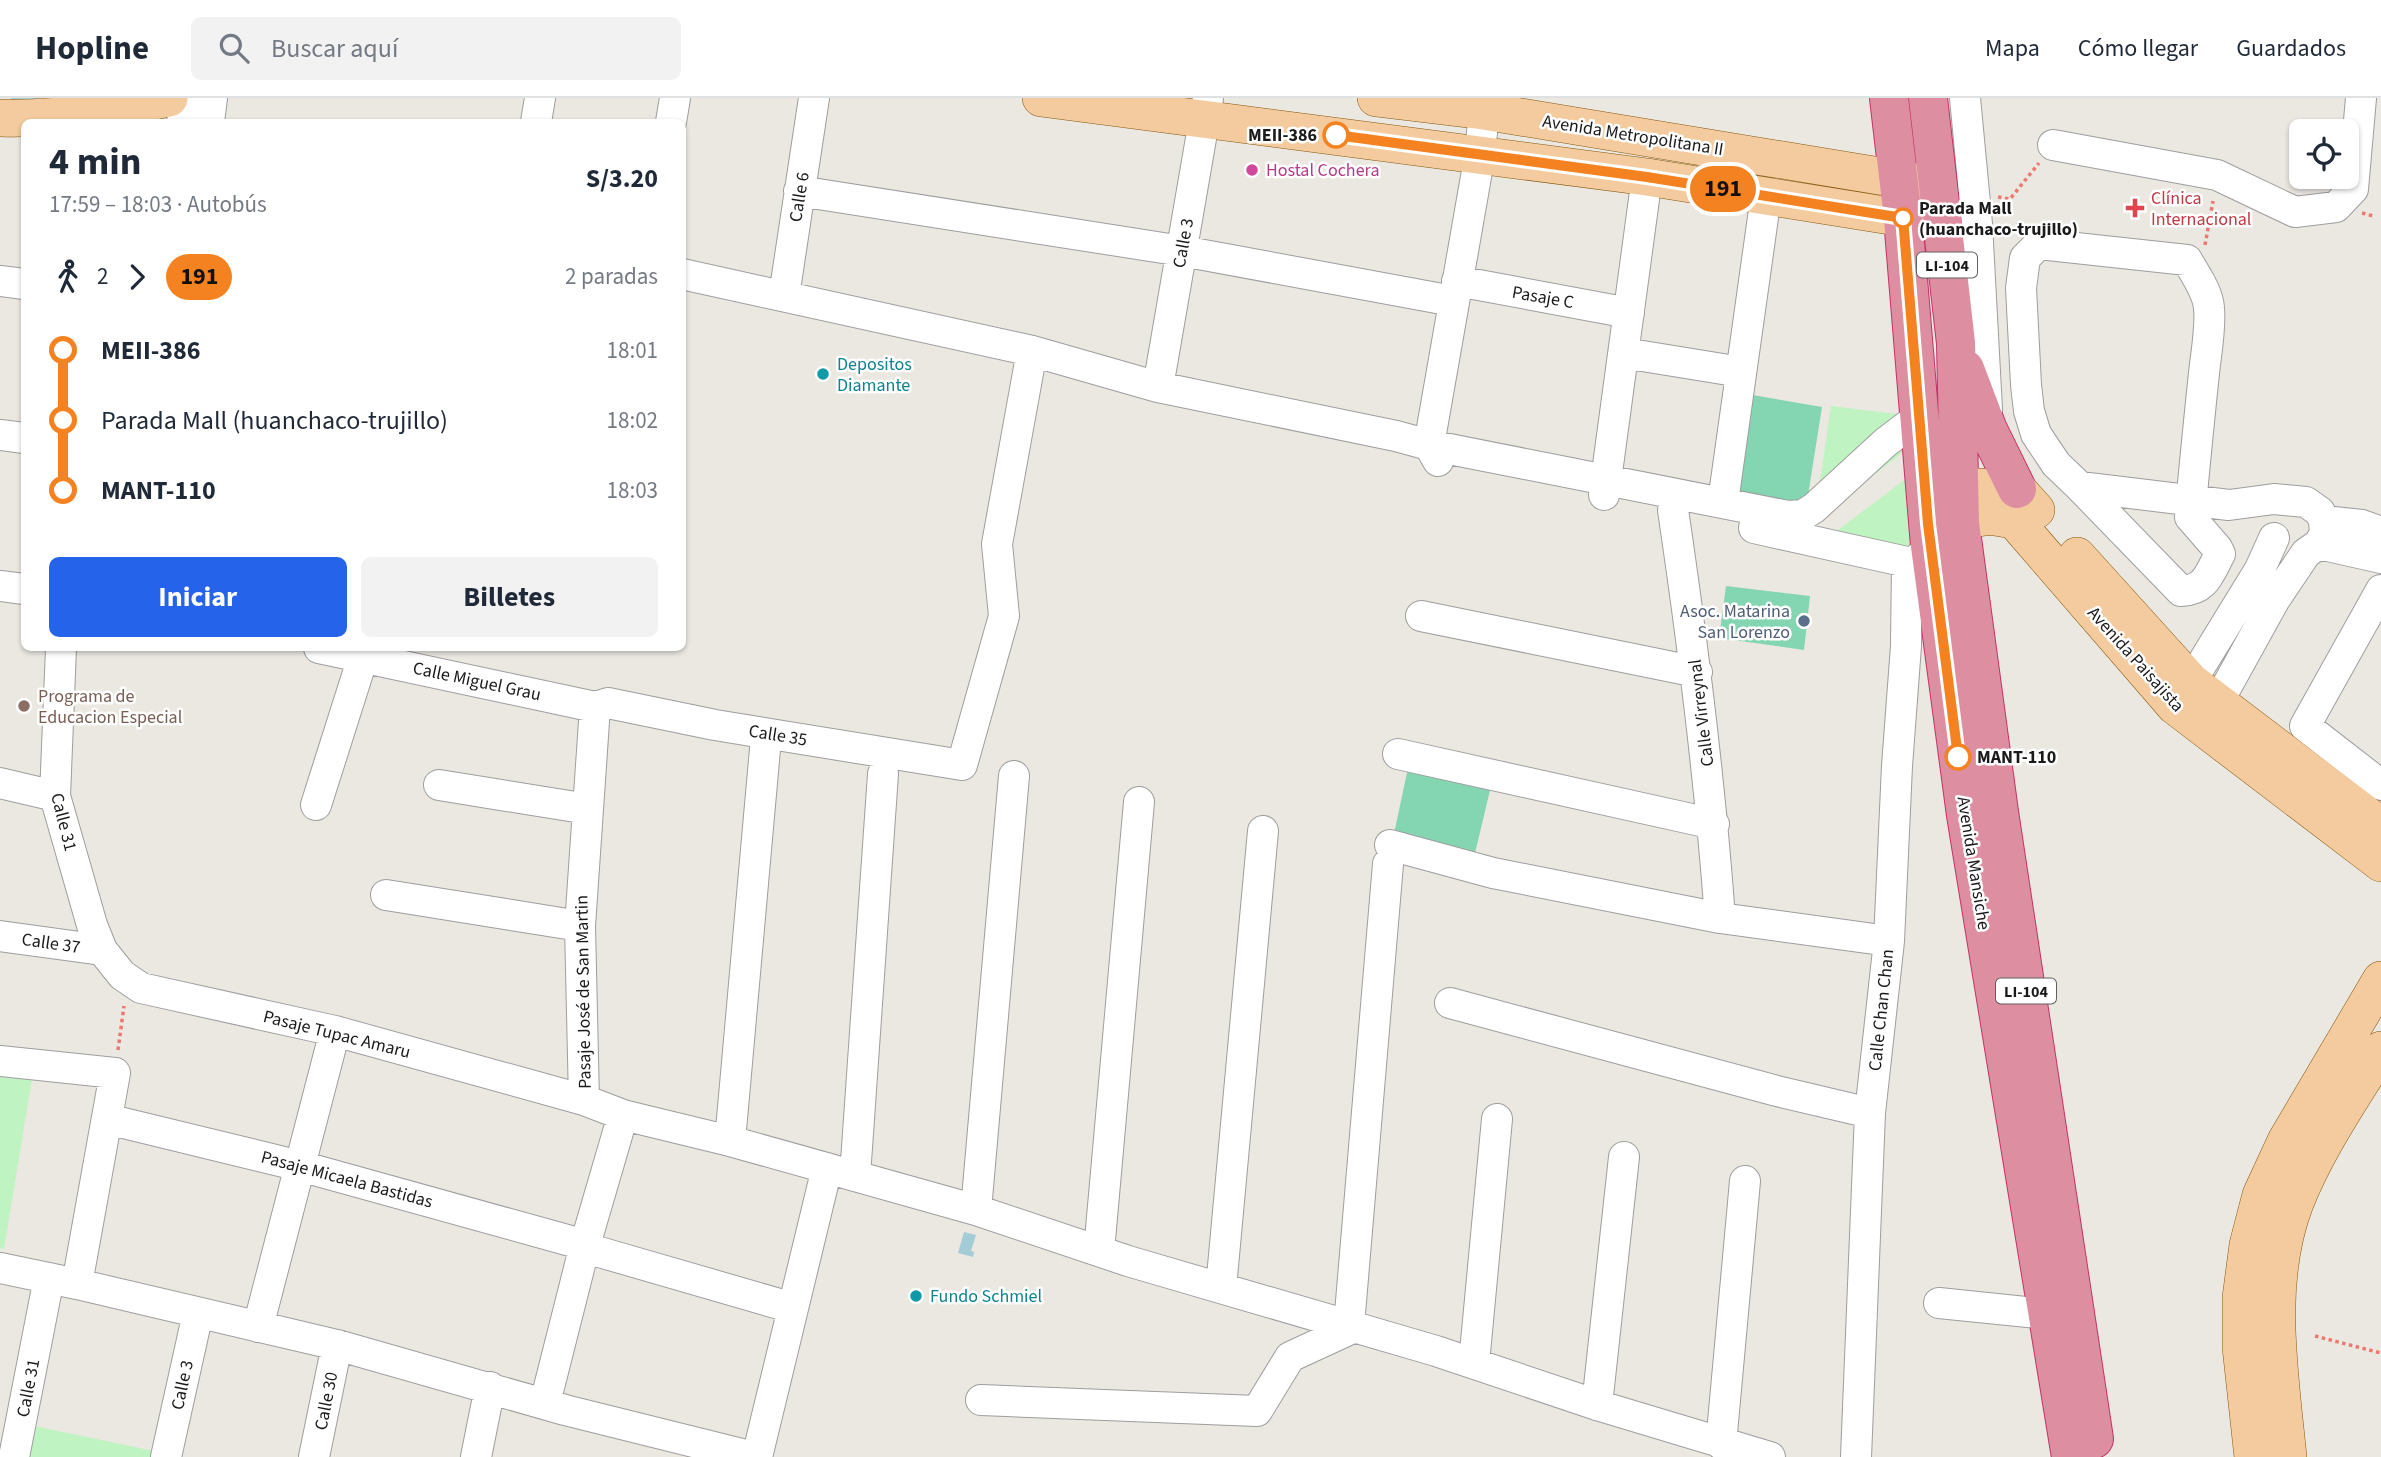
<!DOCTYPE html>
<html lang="es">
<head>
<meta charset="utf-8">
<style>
  :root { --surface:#fff; --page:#f2f2f3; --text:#1f2937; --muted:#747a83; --line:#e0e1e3; --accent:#2563eb }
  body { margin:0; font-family:"Source Sans 3",sans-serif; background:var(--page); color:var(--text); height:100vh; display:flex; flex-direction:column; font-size:26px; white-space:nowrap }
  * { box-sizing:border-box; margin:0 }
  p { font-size:23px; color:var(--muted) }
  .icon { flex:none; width:38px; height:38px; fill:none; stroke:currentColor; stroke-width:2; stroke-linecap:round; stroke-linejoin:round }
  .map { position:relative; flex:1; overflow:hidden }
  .details { position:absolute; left:21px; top:21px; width:665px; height:532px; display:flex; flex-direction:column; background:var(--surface); border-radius:10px; box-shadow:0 2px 5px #0004 }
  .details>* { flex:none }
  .badge { padding:0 14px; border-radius:23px; font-size:24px; line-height:46px }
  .tools { position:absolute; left:2289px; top:21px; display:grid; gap:14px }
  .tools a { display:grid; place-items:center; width:70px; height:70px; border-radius:10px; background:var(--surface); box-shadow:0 2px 5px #0004; font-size:35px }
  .map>.badge { position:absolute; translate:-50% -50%; box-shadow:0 0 0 4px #fff }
  .legs { display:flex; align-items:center; gap:10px; height:77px; padding:0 28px; font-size:23px }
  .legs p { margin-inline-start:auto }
  .headline { display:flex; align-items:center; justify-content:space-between; height:119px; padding:0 28px }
  h1 { font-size:38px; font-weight:700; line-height:52px }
  .primary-button { display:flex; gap:14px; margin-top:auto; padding:14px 28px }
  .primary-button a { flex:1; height:80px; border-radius:10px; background:var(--accent); color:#fff; font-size:28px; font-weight:700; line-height:80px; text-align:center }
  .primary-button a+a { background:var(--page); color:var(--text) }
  ul { padding:0 28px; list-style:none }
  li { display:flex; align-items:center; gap:24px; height:70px; font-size:26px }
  li i { display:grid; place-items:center; width:10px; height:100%; margin:0 9px; background:currentColor }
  li i::after { content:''; width:18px; height:18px; margin:-9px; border:5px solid; border-radius:50%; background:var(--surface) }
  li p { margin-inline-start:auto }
  li:first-child i { background:linear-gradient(#0000 50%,currentColor 0) }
  li:last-child i { background:linear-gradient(currentColor 50%,#0000 0) }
  header { display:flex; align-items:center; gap:42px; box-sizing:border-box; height:98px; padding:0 35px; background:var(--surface); border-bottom:2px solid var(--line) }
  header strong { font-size:33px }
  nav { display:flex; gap:38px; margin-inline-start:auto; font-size:24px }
  .search { width:490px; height:63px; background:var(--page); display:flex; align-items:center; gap:18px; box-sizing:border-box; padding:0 24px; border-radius:10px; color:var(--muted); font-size:26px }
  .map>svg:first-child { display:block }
  .park { fill:#bff3c2 }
  .pitch { fill:#84d5b2 }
  .water { fill:#a4ccd6 }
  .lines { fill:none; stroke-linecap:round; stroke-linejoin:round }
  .stream { stroke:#a4ccd6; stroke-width:6 }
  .minor-casing { stroke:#9e9e9e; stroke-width:32 }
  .major-casing { stroke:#85580c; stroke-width:38 }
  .highway-casing { stroke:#c5326a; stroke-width:40 }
  .path { stroke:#ed7870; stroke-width:3.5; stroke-dasharray:3.5 3.5; stroke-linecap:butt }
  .minor { stroke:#fff; stroke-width:30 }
  .major { stroke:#f3cb9e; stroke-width:37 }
  .highway { stroke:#dd8ea0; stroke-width:38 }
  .line-1-casing { stroke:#fff; stroke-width:16 }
  .line-1 { stroke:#f58220; stroke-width:10 }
  .stop-1-dot { fill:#fff; stroke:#f58220; stroke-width:3.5 }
  .hotel-dot { fill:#d1479c; stroke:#fff; stroke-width:2.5 }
  .health-dot { fill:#e0444e; stroke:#fff; stroke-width:2.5 }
  .culture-dot { fill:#0f9aa8; stroke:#fff; stroke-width:2.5 }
  .service-dot { fill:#5c6f8a; stroke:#fff; stroke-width:2.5 }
  .education-dot { fill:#8d6e63; stroke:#fff; stroke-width:2.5 }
  .labels { text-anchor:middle; stroke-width:5; stroke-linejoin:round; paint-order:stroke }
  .shield { fill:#fff; stroke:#5f5f5f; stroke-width:2 }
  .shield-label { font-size:16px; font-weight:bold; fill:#1a1a1a }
  .stop-label { font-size:18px; font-weight:bold; fill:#1a1a1a; stroke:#fff; text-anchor:start }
  .street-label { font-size:18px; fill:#1a1a1a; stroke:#fff }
  .hotel-label { font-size:18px; fill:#b23c85; stroke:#fff; text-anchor:start }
  .health-label { font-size:18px; fill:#be3a42; stroke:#fff; text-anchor:start }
  .culture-label { font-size:18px; fill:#0d838f; stroke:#fff; text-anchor:start }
  .service-label { font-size:18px; fill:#4e5e75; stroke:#fff; text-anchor:end }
  .education-label { font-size:18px; fill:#785e54; stroke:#fff; text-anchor:start }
</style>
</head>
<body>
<header>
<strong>Hopline</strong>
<div class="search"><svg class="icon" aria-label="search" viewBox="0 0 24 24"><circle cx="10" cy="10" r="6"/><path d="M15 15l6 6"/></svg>Buscar aquí</div>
<nav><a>Mapa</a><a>Cómo llegar</a><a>Guardados</a></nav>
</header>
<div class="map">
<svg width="2381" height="1359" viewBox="0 0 2381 1359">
  <rect width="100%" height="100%" fill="#ebe7e1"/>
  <path class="park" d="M 1831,308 L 1905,317 L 1909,350 L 1836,406 L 1816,411 Z
    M 1915,374 L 1919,452 L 1830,438 Z
    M 0,975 L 32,980 L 4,1151 L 0,1150 Z
    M 34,1328 L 154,1353 L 153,1359 L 28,1359 Z"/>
  <path class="pitch" d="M 1741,295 L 1822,309 L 1806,410 L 1729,399 Z
    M 1726,488 L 1810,498 L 1804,552 L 1719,540 Z
    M 1409,665 L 1492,684 L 1475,755 L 1394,736 Z"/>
  <path class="water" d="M 964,1134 L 976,1137 L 971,1153 L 974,1154 L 973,1159 L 958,1155 Z"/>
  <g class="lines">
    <path class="stream" d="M 14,0 L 36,3"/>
    <defs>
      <path id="minor" d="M 1965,0 L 1977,126 L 1987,311
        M 182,24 L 185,0
        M 209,24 L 212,0
        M 536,24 L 540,0
        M 671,24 L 675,0
        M 2053,47 L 2217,77 L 2295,114 L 2336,109 L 2353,91 L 2361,0
        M 799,93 L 1182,153 L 1453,203
        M 682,176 L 1032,253 L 1158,289 L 1396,338 L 1429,347 L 1788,418 L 1803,417 L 1814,410 L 1886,344 L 1919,319
        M 0,183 L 24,186
        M 1457,183 L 1629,215
        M 784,198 L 814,0
        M 1624,255 L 1741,274
        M 1158,289 L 1208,0
        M 0,337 L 24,340
        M 1438,363 L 1429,347 L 1480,56 L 1484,13
        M 2080,389 L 2181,493 C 2206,492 2209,476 2220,456 L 2217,450 L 2190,419 C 2194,371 2199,323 2204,275 C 2206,256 2211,229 2209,210 C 2208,194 2195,176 2187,162 L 2039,146 L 2025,160 L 2021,190 L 2026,287 L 2029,313 L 2036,336 L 2056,366 L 2080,389 L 2229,407 L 2274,401 L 2306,404 L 2320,414 L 2324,423 L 2325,435 L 2319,446 L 2306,455 L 2275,501 L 2207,624
        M 1604,397 L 1647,79
        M 1723,404 L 1766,98
        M 1673,412 C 1693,547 1710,683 1720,820
        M 2324,423 L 2362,427 L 2381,434
        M 1754,430 L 1907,464 L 1914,464 L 1922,457
        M 2319,446 L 2381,460
        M 0,488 L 24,491
        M 2381,492 L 2305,628 L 2381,687
        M 1421,518 L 1697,574
        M 61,550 L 55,698 L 92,827 L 102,852 L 122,877 L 141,890 L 335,933 L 584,1002
        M 319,550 L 595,609 L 608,605 L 715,627 L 962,667 L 1004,518 L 997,446 L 1032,253
        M 2179,603 L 2260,471 L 2274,440
        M 1398,656 L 1714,726
        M 0,685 L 55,698
        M 439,687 L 588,711
        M 316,707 L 363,559
        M 1390,747 L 1493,775 L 1720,820 L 1889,843
        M 386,797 L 580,828
        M 0,838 L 102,852
        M 1450,905 L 1777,993 L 1870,1015
        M 0,963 L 115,975 L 77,1186
        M 623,1017 L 730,1043 L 976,1112 L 1128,1163 L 1436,1253 L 1600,1308 L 1770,1359
        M 107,1021 L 300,1068 L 585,1147
        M 730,1043 L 765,651
        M 855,1078 L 883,676
        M 976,1112 L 1014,678
        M 596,1153 L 793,1210
        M 1099,1153 L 1139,704
        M 0,1170 L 77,1186 L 337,1247 L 565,1312 L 754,1359
        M 1221,1190 L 1263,733
        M 1939,1205 L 2046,1216
        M 1349,1227 L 1388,766
        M 258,1229 L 335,933
        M 1474,1265 L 1497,1021
        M 981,1302 L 1257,1313 L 1290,1259 L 1355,1229
        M 545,1305 L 585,1147 L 623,1017 L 584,1002 L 580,828 L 595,609
        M 1597,1307 L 1624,1059
        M 1721,1346 L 1745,1083
        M 14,1359 L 49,1180
        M 166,1359 L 198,1215
        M 314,1359 L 337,1247
        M 476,1359 L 490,1289
        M 757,1359 L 827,1070
        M 1856,1359 L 1870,1015 L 1889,843 L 1897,668 L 1906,548 L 1907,464"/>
      <path id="major" d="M 1041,0 L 1647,79 L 1903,120 L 1924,101
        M 1376,0 L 1484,13 L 1928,86
        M 0,20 C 56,22 115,12 169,0
        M 1930,402 L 1977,389 L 2017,391 L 2036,412
        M 1936,444 C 1965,422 1979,412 2015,423 L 2175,608 L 2381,765
        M 2077,458 L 2191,584 L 2381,728
        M 2253,1359 L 2241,1249 L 2241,1200 L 2248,1147 L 2261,1097 L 2286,1043 L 2381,882
        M 2288,1359 C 2280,1276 2264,1186 2295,1105 C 2316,1051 2351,1001 2381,952"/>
      <path id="highway" d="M 1889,0 L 1903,120 L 1930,448 L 1966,717 L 2071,1359
        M 1928,0 L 1956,245 L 1960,426 L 1999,714 L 2094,1341
        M 1965,271 L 1988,332 L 2017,391"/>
    </defs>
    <use href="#minor" class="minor-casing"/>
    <use href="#major" class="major-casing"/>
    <use href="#highway" class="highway-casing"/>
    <path class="path" d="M 1998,99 L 2010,101 L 2039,65
      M 2362,115 L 2373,118
      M 2205,147 L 2213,103
      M 118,952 L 124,908
      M 2315,1238 L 2381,1255"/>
    <use href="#minor" class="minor"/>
    <use href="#major" class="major"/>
    <use href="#highway" class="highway"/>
  </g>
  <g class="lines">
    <defs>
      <path id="line-1" d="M 1336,37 L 1647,79 L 1903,120 L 1928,426 L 1958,659"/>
    </defs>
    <use href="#line-1" class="line-1-casing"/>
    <use href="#line-1" class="line-1"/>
  </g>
  <g class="stop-1-dot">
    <circle cx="1336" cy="37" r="12"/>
    <circle cx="1903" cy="120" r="9"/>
    <circle cx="1958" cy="659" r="12"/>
  </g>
  <circle class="hotel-dot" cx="1252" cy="72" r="7"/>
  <path class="health-dot" d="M2131.5 99.5h7v7h7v7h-7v7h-7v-7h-7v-7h7z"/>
  <g class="culture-dot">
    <circle cx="823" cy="276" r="7"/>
    <circle cx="916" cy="1198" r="7"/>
  </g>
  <circle class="service-dot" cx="1804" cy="523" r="7"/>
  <circle class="education-dot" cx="24" cy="608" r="7"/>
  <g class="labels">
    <g class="shield">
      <rect x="1917" y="154.5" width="60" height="25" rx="5"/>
      <rect x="1996" y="880.5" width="60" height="25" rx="5"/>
    </g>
    <g class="shield-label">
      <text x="1947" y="173">LI-104</text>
      <text x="2026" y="899">LI-104</text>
    </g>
    <g class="stop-label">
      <text x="1317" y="43" text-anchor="end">MEII-386</text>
      <text x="1919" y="116">Parada Mall<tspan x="1919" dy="21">(huanchaco-trujillo)</tspan></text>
      <text x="1977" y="665">MANT-110</text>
    </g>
    <g class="street-label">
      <text transform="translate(1633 37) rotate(9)" y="6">Avenida Metropolitana II</text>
      <text transform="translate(799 99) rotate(-81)" y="6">Calle 6</text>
      <text transform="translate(1183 145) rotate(-80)" y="6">Calle 3</text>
      <text transform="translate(1543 199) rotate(10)" y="6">Pasaje C</text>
      <text transform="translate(2136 561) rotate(48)" y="6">Avenida Paisajista</text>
      <text transform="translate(477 583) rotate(12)" y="6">Calle Miguel Grau</text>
      <text transform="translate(1701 615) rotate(-97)" y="6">Calle Virreynal</text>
      <text transform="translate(778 637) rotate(9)" y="6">Calle 35</text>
      <text transform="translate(64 724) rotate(76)" y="6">Calle 31</text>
      <text transform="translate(1974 765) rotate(81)" y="6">Avenida Mansiche</text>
      <text transform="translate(51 845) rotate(8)" y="6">Calle 37</text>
      <text transform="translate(583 894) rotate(-91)" y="6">Pasaje José de San Martin</text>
      <text transform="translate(1881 912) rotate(-84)" y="6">Calle Chan Chan</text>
      <text transform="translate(337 936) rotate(14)" y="6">Pasaje Tupac Amaru</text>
      <text transform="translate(347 1081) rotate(15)" y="6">Pasaje Micaela Bastidas</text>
      <text transform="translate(182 1287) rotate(-78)" y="6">Calle 3</text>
      <text transform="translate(28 1290) rotate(-79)" y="6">Calle 31</text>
      <text transform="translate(326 1303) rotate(-79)" y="6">Calle 30</text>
    </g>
    <g class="hotel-label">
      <text x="1266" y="78">Hostal Cochera</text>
    </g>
    <g class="health-label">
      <text x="2151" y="106">Clínica<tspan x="2151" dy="21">Internacional</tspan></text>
    </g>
    <g class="culture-label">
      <text x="837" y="272">Depositos<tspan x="837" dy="21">Diamante</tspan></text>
      <text x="930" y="1204">Fundo Schmiel</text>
    </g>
    <g class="service-label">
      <text x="1790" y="519">Asoc. Matarina<tspan x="1790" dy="21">San Lorenzo</tspan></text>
    </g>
    <g class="education-label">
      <text x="38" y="604">Programa de<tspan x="38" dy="21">Educacion Especial</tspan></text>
    </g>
  </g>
</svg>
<div class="tools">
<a><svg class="icon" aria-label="locate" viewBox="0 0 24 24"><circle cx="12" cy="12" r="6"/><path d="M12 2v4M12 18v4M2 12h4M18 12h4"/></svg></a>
</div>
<b class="badge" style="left:1723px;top:91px;background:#f58220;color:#111">191</b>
<section class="details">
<div class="headline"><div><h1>4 min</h1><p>17:59 – 18:03 · Autobús</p></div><b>S/3.20</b></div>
<div class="legs"><svg class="icon" aria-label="walk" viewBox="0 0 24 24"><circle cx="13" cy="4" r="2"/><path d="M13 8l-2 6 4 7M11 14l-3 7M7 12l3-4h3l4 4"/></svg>2<svg class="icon" aria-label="forward" viewBox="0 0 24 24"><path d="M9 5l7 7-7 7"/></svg><b class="badge" style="background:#f58220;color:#111">191</b><p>2 paradas</p></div>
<ul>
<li><i style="color:#f58220"></i><b>MEII-386</b><p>18:01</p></li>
<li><i style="color:#f58220"></i><span>Parada Mall (huanchaco-trujillo)</span><p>18:02</p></li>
<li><i style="color:#f58220"></i><b>MANT-110</b><p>18:03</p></li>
</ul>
<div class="primary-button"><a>Iniciar</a><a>Billetes</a></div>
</section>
</div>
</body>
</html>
